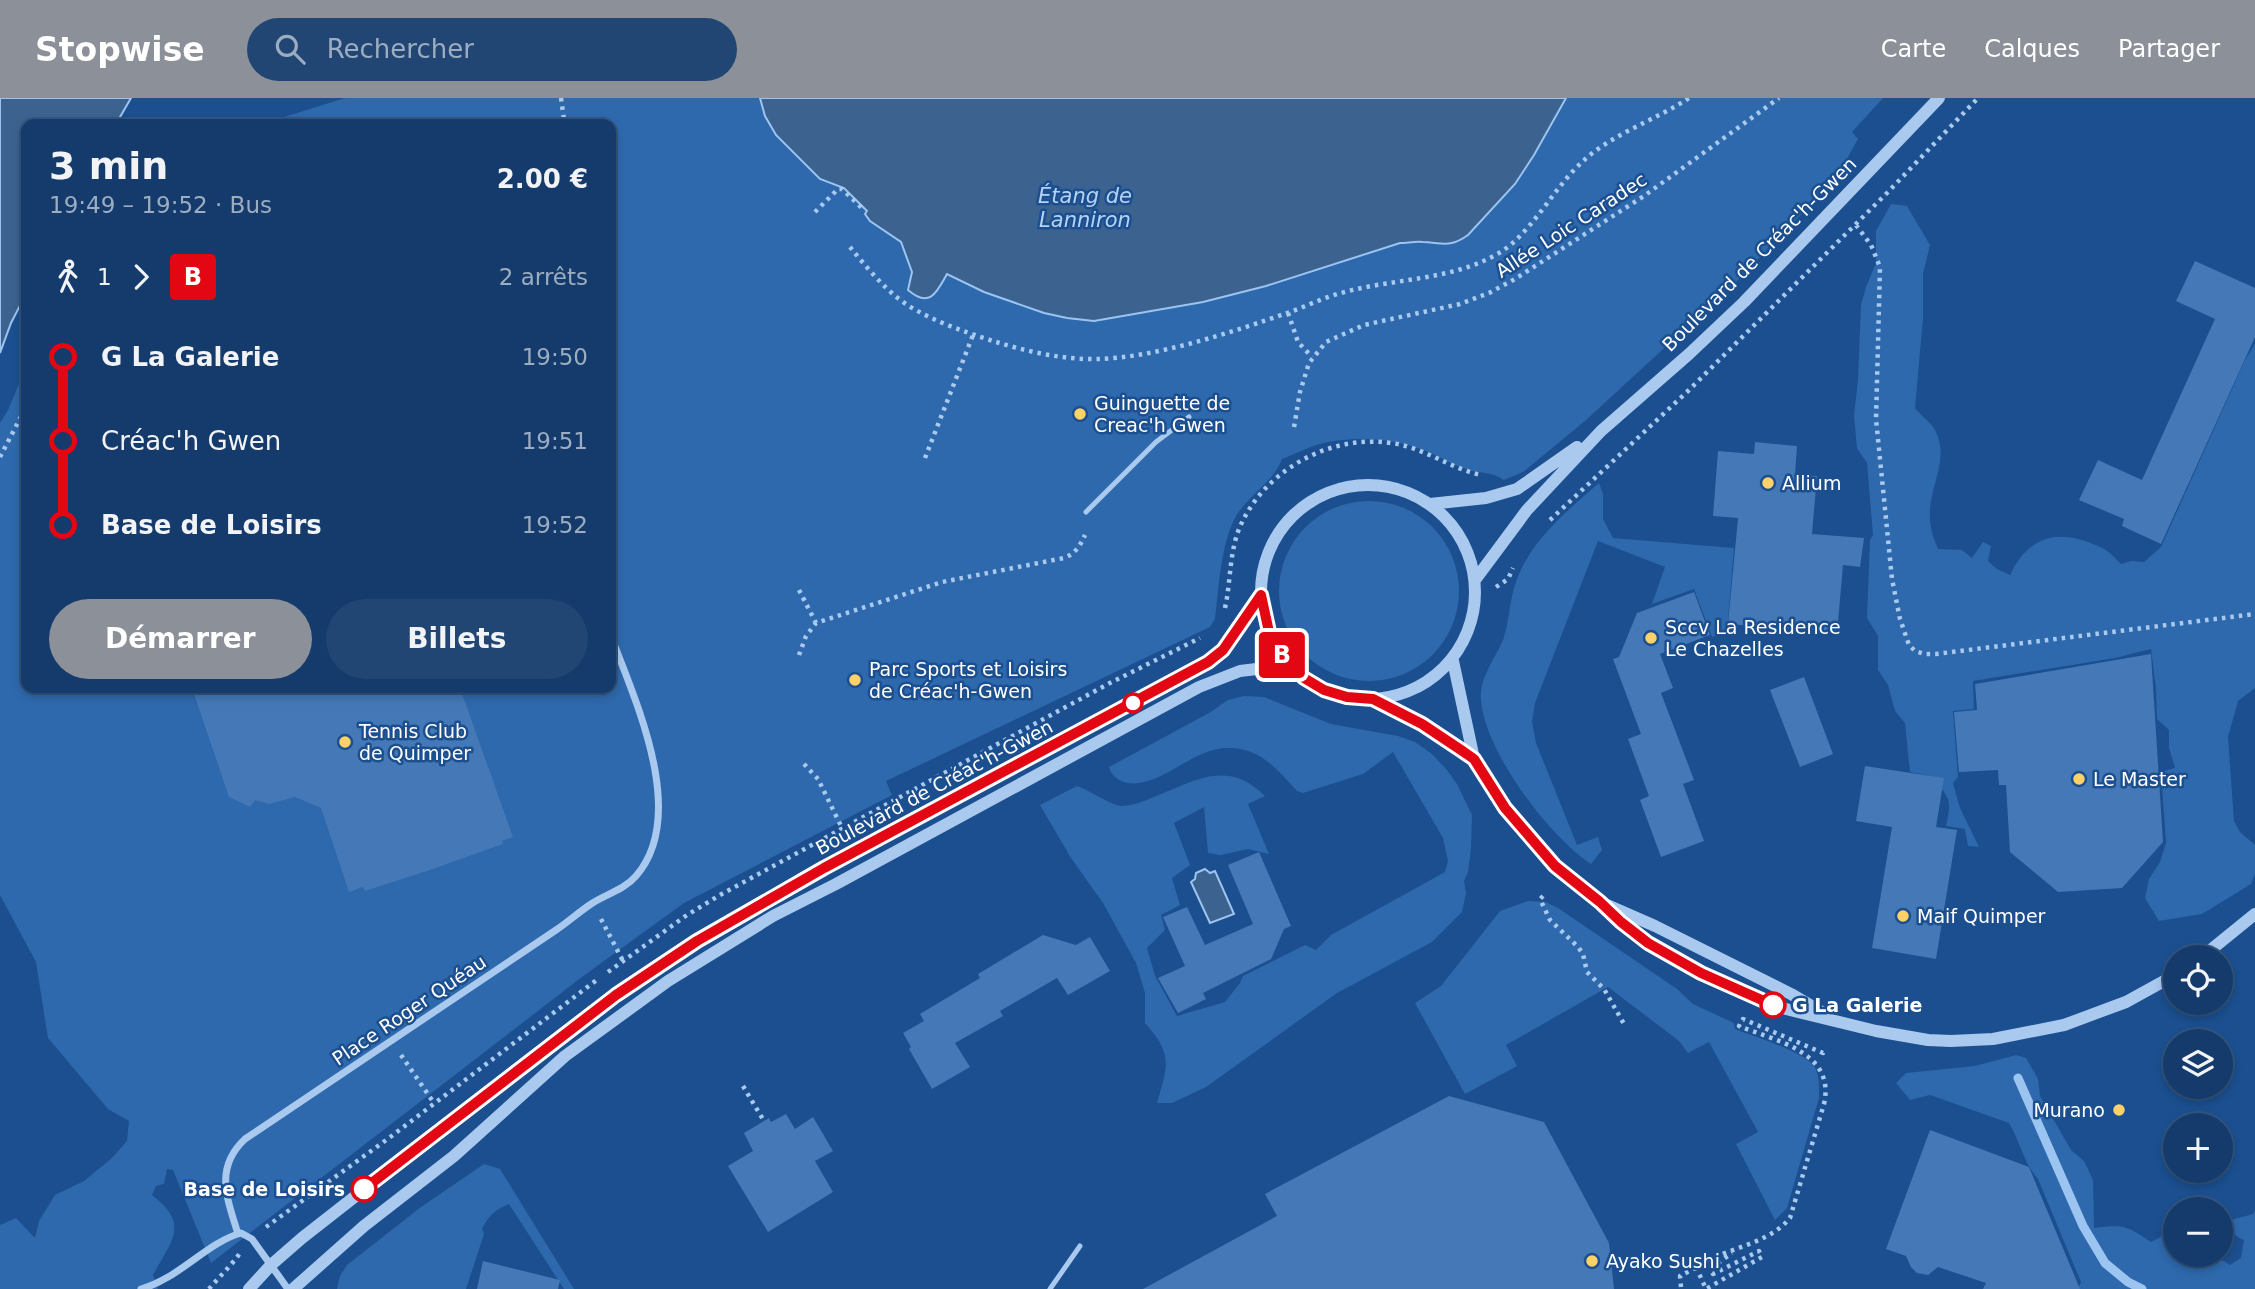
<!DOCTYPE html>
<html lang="fr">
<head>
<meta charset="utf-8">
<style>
  :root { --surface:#143b6b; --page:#214673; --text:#f1f3f6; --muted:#9dadc1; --line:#33557e; --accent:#8c9099 }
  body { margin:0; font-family:"DejaVu Sans",sans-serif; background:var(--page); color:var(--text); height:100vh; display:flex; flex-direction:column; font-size:26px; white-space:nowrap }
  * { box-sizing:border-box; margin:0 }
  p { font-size:23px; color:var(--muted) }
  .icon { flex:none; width:38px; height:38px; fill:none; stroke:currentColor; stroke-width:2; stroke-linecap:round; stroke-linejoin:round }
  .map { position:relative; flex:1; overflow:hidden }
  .details { position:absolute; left:21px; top:21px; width:595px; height:574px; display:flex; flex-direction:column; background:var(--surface); border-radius:14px; box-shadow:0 4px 10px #0003,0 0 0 2px var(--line) }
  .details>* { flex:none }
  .badge { padding:0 14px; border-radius:5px; font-size:24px; line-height:46px }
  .buttons { position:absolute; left:2163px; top:847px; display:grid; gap:14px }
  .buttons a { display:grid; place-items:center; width:70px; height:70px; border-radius:50%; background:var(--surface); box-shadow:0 4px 10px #0003,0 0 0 2px var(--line); font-size:35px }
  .map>.badge { position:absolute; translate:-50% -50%; box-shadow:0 0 0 4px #fff }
  .legs { display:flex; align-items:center; gap:10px; height:77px; padding:0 28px; font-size:23px }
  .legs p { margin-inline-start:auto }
  .summary { display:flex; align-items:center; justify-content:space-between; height:119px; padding:0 28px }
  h1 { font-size:38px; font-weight:600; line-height:52px }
  .primary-button { display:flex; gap:14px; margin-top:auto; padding:14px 28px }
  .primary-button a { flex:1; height:80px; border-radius:42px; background:var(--accent); color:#fff; font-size:28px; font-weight:600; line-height:80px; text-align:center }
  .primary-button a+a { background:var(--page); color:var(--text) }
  ul { padding:0 28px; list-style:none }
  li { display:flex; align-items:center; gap:24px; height:84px; font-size:26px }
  li i { display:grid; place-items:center; width:10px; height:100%; margin:0 9px; background:currentColor }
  li i::after { content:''; width:18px; height:18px; margin:-9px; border:5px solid; border-radius:50%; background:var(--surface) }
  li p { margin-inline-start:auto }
  li:first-child i { background:linear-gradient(#0000 50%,currentColor 0) }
  li:last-child i { background:linear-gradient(currentColor 50%,#0000 0) }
  header { display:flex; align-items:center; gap:42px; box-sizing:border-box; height:98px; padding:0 35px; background:var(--accent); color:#fff }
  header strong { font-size:33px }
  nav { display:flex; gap:38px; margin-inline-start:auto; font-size:24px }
  .search { width:490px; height:63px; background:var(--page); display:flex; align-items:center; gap:18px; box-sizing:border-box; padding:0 24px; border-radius:38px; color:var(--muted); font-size:26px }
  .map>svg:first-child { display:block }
  .green { fill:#2e69ad }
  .water { fill:#3c6290; stroke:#9cc4f0; stroke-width:2 }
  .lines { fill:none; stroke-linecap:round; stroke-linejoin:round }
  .stream { stroke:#9cc4f0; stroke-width:9 }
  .building { fill:#4478b7 }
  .path { stroke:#a9c9ee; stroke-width:4.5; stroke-dasharray:3.5 5; stroke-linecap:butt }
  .service { stroke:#a9c9ee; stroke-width:5 }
  .minor { stroke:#a9c9ee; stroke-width:7 }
  .tertiary { stroke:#a9c9ee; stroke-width:12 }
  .line-1-casing { stroke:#fff; stroke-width:16 }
  .line-1 { stroke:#e30613; stroke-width:10 }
  .poi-dot { fill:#ffd166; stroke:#1b4f8f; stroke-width:2.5 }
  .stop-1-dot { fill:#fff; stroke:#e30613; stroke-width:3.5 }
  .labels { text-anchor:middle; stroke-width:5; stroke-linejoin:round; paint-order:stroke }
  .street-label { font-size:19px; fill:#fff; stroke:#1b4f8f }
  .poi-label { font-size:19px; fill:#fff; stroke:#1b4f8f; text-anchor:start }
  .stop-label { font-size:19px; font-weight:bold; fill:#fff; stroke:#1b4f8f; text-anchor:start }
  .water-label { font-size:21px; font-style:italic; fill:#b5d3f5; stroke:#1b4f8f }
</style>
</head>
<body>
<header>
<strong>Stopwise</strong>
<div class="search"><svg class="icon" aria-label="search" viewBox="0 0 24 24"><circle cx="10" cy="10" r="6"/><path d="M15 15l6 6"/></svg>Rechercher</div>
<nav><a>Carte</a><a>Calques</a><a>Partager</a></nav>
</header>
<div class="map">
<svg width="2255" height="1191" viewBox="0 0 2255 1191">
  <rect width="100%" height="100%" fill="#1b4f8f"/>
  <path class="green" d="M 345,0 L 1883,0 L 1852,34 L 1858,41 L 1848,59 L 1844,72 L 1735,185 L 1585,323 L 1523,374 L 1504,382 C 1492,373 1477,376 1463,370 C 1451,366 1440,359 1429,354 C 1396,341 1362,338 1328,344 C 1313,347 1297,355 1282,361 C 1274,382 1255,393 1241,411 C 1221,435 1219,490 1215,521 L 1210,529 L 886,683 L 892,697 L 684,805 L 582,879 L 211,1165 L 173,1072 L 167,1071 L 164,1086 L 156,1088 L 152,1097 C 191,1127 171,1143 153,1177 L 158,1191 L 0,1191 L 0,1127 L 16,1120 L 35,1140 L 39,1123 L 55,1097 L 84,1083 L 112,1060 L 127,1043 L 129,1023 L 108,1011 L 48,940 L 36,864 L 0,797 L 0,325 L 8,312 L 26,269 L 26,590 L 611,590 L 611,26 L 262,26 Z
    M 1891,106 L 1907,108 L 1930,147 L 1923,176 L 1923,220 L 1915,310 C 1921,318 1933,326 1936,334 C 1949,361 1930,389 1930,414 C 1929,428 1933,439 1938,451 L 1962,452 L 1972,460 L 1983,444 L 1991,448 L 1988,463 L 1997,471 L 2010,477 C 2029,436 2061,430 2100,449 C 2108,452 2115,460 2121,466 L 2131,463 L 2144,464 L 2161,449 L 2245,262 L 2255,246 L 2255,590 L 2238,603 L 2228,639 L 2234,723 L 2240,734 L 2255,747 L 2255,776 L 2251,786 L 2202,816 L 2159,823 L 2145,800 L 2149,781 L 2160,764 L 2166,745 L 2161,674 L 2175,670 L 2169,650 L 2169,632 L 2157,621 L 2156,591 L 2151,551 L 2115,560 L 1973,583 L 1974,611 L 1953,613 L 1958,679 L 1953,685 L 1960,710 L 1979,749 L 1968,748 L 1965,731 L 1946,728 C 1953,699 1948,699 1931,678 L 1910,674 L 1905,625 L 1895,613 L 1888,587 L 1878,572 L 1878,538 L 1867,520 L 1870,442 L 1873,437 L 1867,365 L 1857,350 L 1854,317 L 1858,282 L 1861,207 L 1866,189 L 1876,165 L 1876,133 Z
    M 1599,385 L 1603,396 L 1603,421 L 1613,440 L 1734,450 L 1727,534 L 1712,539 L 1694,491 L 1652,506 L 1665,469 L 1598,443 L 1535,605 L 1532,624 L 1536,645 L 1577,747 L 1598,739 L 1602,752 L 1591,766 C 1549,739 1484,652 1481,602 C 1479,580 1495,561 1503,542 C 1510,522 1509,501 1517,481 C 1532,441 1568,412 1599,385 Z
    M1279 493a90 90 0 1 1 180 0a90 90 0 1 1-180 0Z
    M 1244,598 L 1264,599 L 1331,626 L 1398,638 L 1415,644 L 1432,656 L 1447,672 L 1457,686 L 1472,717 L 1471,750 L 1468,774 L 1464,783 L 1466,795 L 1462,814 L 1432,844 L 1337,895 L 1206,989 L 1172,1005 L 1157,1005 C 1168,967 1173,956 1145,925 L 1145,895 L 1136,865 L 1103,805 L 1071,760 L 1040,707 L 1077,688 C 1091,693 1110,707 1122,708 C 1130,708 1142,704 1149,701 C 1192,685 1226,659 1265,698 L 1248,706 L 1269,756 L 1248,751 L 1221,757 L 1208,755 L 1204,709 L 1174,725 L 1190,767 L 1172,780 L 1180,807 L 1161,817 L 1165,832 L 1147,850 L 1155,878 L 1177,918 L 1225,904 L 1240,885 L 1243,878 L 1305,847 L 1316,852 L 1331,837 L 1445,774 L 1448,763 L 1443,740 L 1393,654 L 1363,676 L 1303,695 L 1297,693 C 1277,671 1259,648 1225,650 C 1194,652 1168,681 1139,685 C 1127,687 1112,682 1109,669 L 1209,615 L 1228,602 Z
    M 1528,803 L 1546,804 L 1558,810 L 1677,891 L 1693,906 L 1734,925 L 1735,931 C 1753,938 1801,953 1813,967 C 1820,975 1819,990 1819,1000 L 1787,1110 L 1775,1122 L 1736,1046 L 1758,1034 L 1709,944 L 1688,955 L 1679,943 L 1608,889 L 1506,947 L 1517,968 L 1465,996 L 1415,905 L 1441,888 L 1500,813 Z
    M 2016,957 L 2026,960 L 2038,981 L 2040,998 L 2071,1052 L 2084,1063 L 2093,1082 L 2094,1130 C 2124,1126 2127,1128 2151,1144 L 2175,1131 L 2175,1157 C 2197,1157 2212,1153 2230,1167 L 2241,1160 L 2244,1142 C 2233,1138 2232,1133 2231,1122 L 2253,1116 L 2255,1112 L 2255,1191 L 2078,1191 L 2081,1184 L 2038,1081 C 2023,1064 2020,1043 2009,1025 L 1930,997 L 1910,1002 L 1896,985 L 1906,975 L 1975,968 Z
    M 484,1066 L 500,1071 L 574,1191 L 564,1191 L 509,1106 C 495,1112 489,1117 482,1131 L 484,1136 L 466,1191 L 337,1191 L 340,1178 L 347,1167 L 421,1109 Z"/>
  <path class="water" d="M 0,0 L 131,0 L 116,26 L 26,26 L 26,196 L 11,225 L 0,255 Z
    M 760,0 L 1566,0 L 1534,57 L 1515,86 L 1468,137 C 1450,150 1443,145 1423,144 C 1416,143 1407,145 1400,145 L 1266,188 L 1203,204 L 1094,223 L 1067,220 L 1044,215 L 984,194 L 947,176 C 937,194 930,211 908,192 L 912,174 L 901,144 L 870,123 L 865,116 L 867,113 L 844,90 L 820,81 L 776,37 L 765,18 Z
    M 1205,771 L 1210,775 L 1215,773 L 1234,816 L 1210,825 L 1191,784 L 1195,781 L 1196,775 Z"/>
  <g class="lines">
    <path class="stream" d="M 2018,980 L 2083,1128 L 2105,1165 L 2128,1184 L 2142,1191"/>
  </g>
  <path class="building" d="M 2195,163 L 2255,190 L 2255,239 L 2161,446 L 2122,428 L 2124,421 L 2079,402 L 2098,362 L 2142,382 L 2215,221 L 2176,203 Z
    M 1755,344 L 1797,348 L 1795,377 L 1817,378 L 1812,436 L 1864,440 L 1860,469 L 1843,467 L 1837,535 L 1728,526 L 1738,420 L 1713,418 L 1718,353 L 1754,356 Z
    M 1694,494 L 1710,537 L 1660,556 L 1673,590 L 1661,595 L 1694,682 L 1683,686 L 1704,743 L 1661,759 L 1640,702 L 1649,698 L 1628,641 L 1641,636 L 1613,561 L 1619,559 L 1637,515 Z
    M 2151,556 L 2163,744 L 2122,790 L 2058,794 L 2010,754 L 2006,687 L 1999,687 L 1998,672 L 1959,674 L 1954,614 L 1977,612 L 1975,586 Z
    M 1804,579 L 1833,656 L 1800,669 L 1770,592 Z
    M 192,590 L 460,590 L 513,739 L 502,743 L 503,746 L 427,773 L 365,793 L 363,789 L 349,794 L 321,710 L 295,699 L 269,706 L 255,702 L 250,709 L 229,699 Z
    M 1865,668 L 1944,680 L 1936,729 L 1957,732 L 1936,861 L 1872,850 L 1892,729 L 1856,723 Z
    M 1259,754 L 1291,828 L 1284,831 L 1271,861 L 1203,895 L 1206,901 L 1178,915 L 1158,880 L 1185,868 L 1163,819 L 1187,809 L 1205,847 L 1253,826 L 1228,767 Z
    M 1043,837 L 1076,847 L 1090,839 L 1110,873 L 1068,897 L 1057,880 L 1000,913 L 1003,918 L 955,945 L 970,969 L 932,991 L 909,951 L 911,949 L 903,935 L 924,923 L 920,916 L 980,880 L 978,876 Z
    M 1449,998 L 1544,1024 L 1609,1145 L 1614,1191 L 1143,1191 L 1277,1118 L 1265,1096 Z
    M 786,1016 L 795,1031 L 813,1019 L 833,1053 L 815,1063 L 833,1094 L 768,1134 L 728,1068 L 753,1053 L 744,1035 L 769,1020 L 771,1024 Z
    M 1930,1032 L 2029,1069 L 2080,1191 L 1983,1191 L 1986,1185 L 1938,1169 L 1928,1177 L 1917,1175 L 1911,1169 L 1906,1158 L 1886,1151 Z
    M 483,1163 L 560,1182 L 558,1191 L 477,1191 Z"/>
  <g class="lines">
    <path class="path" d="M 561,0 L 564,22
      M 815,114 L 838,91 L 842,91 L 863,111
      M 1856,127 L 1871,147 L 1880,169 L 1876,321 L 1892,481 L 1900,521 L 1909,547 L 1915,553 L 1925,556 L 1936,556 L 2255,516
      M 850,149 C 863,165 877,182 893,196 C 917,218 962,233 993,243 C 1025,253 1063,262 1097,261 C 1154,260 1233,234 1287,215 C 1305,209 1322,200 1341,195 C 1393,180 1452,183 1499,155 C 1531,136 1553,91 1581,65 C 1611,36 1654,23 1689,0
      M 1288,215 L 1298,244 L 1312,259
      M 1294,329 L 1300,294 L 1309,265 L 1326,244 L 1364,227 L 1460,206 L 1489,195 L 1515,181 L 1644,98 L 1779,0
      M 0,359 L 26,309
      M 925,360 L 973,237
      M 1550,422 L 1689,292 L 1887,95 L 1978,0
      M 1496,489 L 1508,481 L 1513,470
      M 799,492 L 816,525
      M 1225,510 C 1231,483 1229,457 1239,431 C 1263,373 1329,336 1391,345 C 1423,349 1449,370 1481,377
      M 799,557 L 806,538 L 816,525 L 942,484 L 1064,460 C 1075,456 1080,448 1085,437
      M 804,666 L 818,681 L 842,730
      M 1543,798 L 1540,801 L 1550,822 L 1578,849 L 1583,856 L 1587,874 L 1604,891 L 1624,926
      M 601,821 L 623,863
      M 608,874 L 687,817 L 720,797 L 1108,586 L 1200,540
      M 401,957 L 434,1005
      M 743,988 L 764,1023
      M 266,1129 L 389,1040 L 598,881
      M 1696,1169 L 1706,1191 L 1762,1159 L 1759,1153 L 1713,1176 L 1711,1170 L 1732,1155
      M 1681,1189 L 1680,1178 C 1692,1172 1703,1165 1715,1159 C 1740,1148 1772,1142 1790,1120 L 1824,1006 C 1836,954 1776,943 1739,928 L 1743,921 L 1823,955 L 1825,950
      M 209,1191 C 219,1179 231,1168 240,1155"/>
    <path class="service" d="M 1086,414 L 1156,344 L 1189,319
      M 1050,1191 L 1080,1148"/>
    <path class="minor" d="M 238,1136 C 227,1100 214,1070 245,1041 L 556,832 C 568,824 579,814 591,806 C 606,796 624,792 636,778 C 689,717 635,602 611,538
      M 141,1191 C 180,1180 206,1145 241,1135 L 252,1141 L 288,1191"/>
    <path class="tertiary" d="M1261 494a107 107 0 1 1 214 0a107 107 0 1 1-214 0Z
      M 1430,406 L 1486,400 L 1517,391 L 1577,349
      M 1475,482 L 1527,412 L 1601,333 L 1689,256 L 1744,204 L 1939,0
      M 1453,563 L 1474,661 L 1505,710 L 1533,744 L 1570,782 L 1600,804 L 1635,836 L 1666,856 L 1738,893 L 1786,911 L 1876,933 L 1928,942 L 1951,943 L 1993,941 L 2064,927 L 2126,904 L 2175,877
      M 1373,601 L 1422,626 L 1474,661
      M 1607,807 L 1655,828 L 1791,896 L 1825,916
      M 2202,859 L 2255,816
      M 249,1191 L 271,1167 L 302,1140 L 519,970 L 616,897 L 697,843 L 824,770 L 1195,572 L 1223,552 L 1261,497
      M 293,1191 L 364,1128 L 454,1058 L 565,958 L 668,883 L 773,818 L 836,786 L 1199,589 L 1240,573 L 1290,567"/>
  </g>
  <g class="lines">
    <defs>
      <path id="line-1" d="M 364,1091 L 616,897 L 697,843 L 824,770 L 1208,564 L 1223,552 L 1261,497 L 1269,534 L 1290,567 L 1304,580 L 1324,592 L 1347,599 L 1373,601 L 1422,626 L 1461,652 L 1474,661 L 1505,710 L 1555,768 L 1600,804 L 1621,824 L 1648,845 L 1701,875 L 1773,907"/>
    </defs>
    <use href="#line-1" class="line-1-casing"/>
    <use href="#line-1" class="line-1"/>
  </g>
  <g class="poi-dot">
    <circle cx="1080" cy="316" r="7"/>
    <circle cx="1768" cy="385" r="7"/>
    <circle cx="1651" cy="540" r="7"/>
    <circle cx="855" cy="582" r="7"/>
    <circle cx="345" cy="644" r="7"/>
    <circle cx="2079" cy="681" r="7"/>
    <circle cx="1903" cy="818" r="7"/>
    <circle cx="2119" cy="1012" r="7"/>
    <circle cx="1592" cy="1163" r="7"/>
  </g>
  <g class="stop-1-dot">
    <circle cx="1133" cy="605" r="9"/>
    <circle cx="1773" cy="907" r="12"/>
    <circle cx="364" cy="1091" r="12"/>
  </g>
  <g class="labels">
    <g class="street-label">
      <text transform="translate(1571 127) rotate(-33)" y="7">Allée Loic Caradec</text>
      <text transform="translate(1759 156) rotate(-45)" y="7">Boulevard de Créac'h-Gwen</text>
      <text transform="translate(934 689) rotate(-28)" y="7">Boulevard de Créac'h-Gwen</text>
      <text transform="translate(409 912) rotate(-34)" y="7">Place Roger Quéau</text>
    </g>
    <g class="poi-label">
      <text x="1094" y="312">Guinguette de<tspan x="1094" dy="22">Creac'h Gwen</tspan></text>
      <text x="1782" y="392">Allium</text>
      <text x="1665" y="536">Sccv La Residence<tspan x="1665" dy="22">Le Chazelles</tspan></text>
      <text x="869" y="578">Parc Sports et Loisirs<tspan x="869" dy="22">de Créac'h-Gwen</tspan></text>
      <text x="359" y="640">Tennis Club<tspan x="359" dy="22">de Quimper</tspan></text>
      <text x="2093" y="688">Le Master</text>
      <text x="1917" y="825">Maif Quimper</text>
      <text x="2105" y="1019" text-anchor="end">Murano</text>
      <text x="1606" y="1170">Ayako Sushi</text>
    </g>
    <g class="stop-label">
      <text x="1792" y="914">G La Galerie</text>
      <text x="345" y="1098" text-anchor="end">Base de Loisirs</text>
    </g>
    <g class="water-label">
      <text x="1085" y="105">Étang de<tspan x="1085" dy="24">Lanniron</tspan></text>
    </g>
  </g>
</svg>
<div class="buttons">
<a><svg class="icon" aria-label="locate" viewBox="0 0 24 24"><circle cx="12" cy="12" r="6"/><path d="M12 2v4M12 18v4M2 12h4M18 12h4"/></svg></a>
<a><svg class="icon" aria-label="layers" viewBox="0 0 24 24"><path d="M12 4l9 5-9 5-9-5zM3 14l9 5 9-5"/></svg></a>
<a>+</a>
<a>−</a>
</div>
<b class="badge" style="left:1282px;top:557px;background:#e30613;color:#fff">B</b>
<section class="details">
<div class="summary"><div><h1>3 min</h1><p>19:49 – 19:52 · Bus</p></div><b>2.00 €</b></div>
<div class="legs"><svg class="icon" aria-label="walk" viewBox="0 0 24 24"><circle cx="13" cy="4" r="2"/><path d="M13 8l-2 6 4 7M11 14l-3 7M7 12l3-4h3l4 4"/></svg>1<svg class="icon" aria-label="forward" viewBox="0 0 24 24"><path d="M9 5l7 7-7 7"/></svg><b class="badge" style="background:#e30613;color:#fff">B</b><p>2 arrêts</p></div>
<ul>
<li><i style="color:#e30613"></i><b>G La Galerie</b><p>19:50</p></li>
<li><i style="color:#e30613"></i><span>Créac'h Gwen</span><p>19:51</p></li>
<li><i style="color:#e30613"></i><b>Base de Loisirs</b><p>19:52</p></li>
</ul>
<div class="primary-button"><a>Démarrer</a><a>Billets</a></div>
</section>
</div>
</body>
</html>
